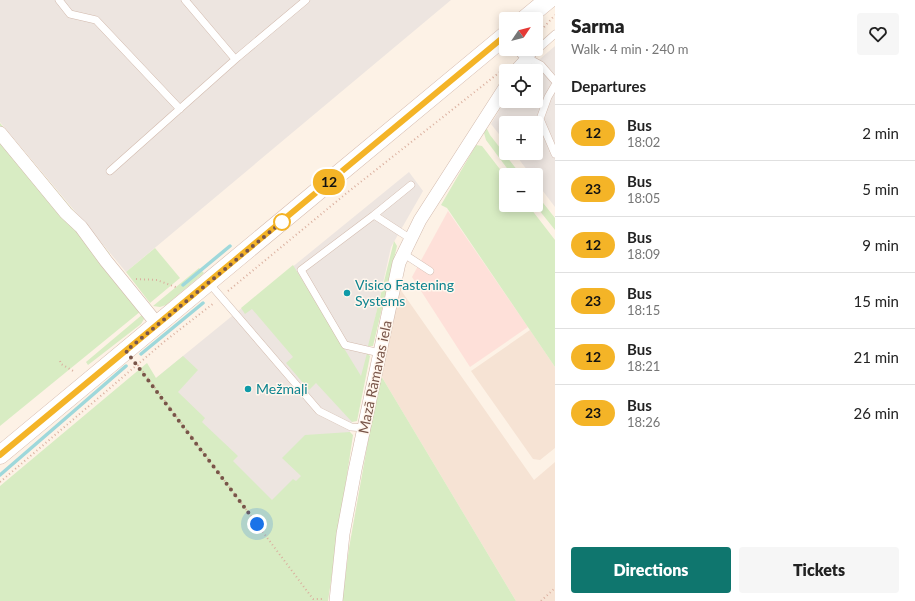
<!DOCTYPE html>
<html lang="en">
<head>
<meta charset="utf-8">
<style>
  :root { --surface:#fff; --page:#f6f6f6; --text:#222; --muted:#767676; --line:#e0e0e0; --accent:#0f766e }
  body { margin:0; font-family:Lato,sans-serif; background:var(--page); color:var(--text); height:100vh; display:flex; flex-direction:column; font-size:15px; white-space:nowrap }
  * { box-sizing:border-box; margin:0 }
  p { font-size:13px; color:var(--muted) }
  .icon { flex:none; width:22px; height:22px; fill:none; stroke:currentColor; stroke-width:2; stroke-linecap:round; stroke-linejoin:round }
  .map { position:relative; flex:1; overflow:hidden }
  .side { display:flex; flex-direction:column; background:var(--surface); width:360px }
  .side>* { flex:none }
  .badge { padding:0 8px; border-radius:13px; font-size:14px; line-height:26px }
  .needle { width:26px; rotate:55deg }
  .controls { position:absolute; left:499px; top:12px; display:grid; gap:8px }
  .controls a { display:grid; place-items:center; width:44px; height:44px; border-radius:4px; background:var(--surface); box-shadow:0 2px 10px #0003; font-size:20px }
  .you { position:absolute; width:20px; height:20px; margin:-10px; border:3px solid #fff; border-radius:50%; background:#1a73e8; box-shadow:0 0 0 6px #1a73e833 }
  .map>.badge { position:absolute; translate:-50% -50%; box-shadow:0 0 0 2px #fff }
  h2 { padding:0 16px; font-size:15px; line-height:36px }
  .round { display:grid; place-items:center; flex:none; width:42px; height:42px; border-radius:4px; background:var(--page) }
  .summary { display:flex; align-items:center; justify-content:space-between; height:68px; padding:0 16px }
  h1 { font-size:19px; font-weight:800; line-height:30px }
  .button { display:flex; gap:8px; margin-top:auto; padding:8px 16px }
  .button a { flex:1; height:46px; border-radius:4px; background:var(--accent); color:#fff; font-size:16px; font-weight:800; line-height:46px; text-align:center }
  .button a+a { background:var(--page); color:var(--text) }
  ul { padding:0; list-style:none }
  li { display:flex; align-items:center; gap:12px; height:56px; padding:0 16px; border-top:1px solid var(--line) }
  li div { flex:1 }
  li b { display:block; font-size:15px }
  li em { font-style:normal }
  li .badge { min-width:44px; font-weight:700; text-align:center }
  main { display:flex; flex:1; min-height:0 }
  .map>svg:first-child { display:block }
  .residential { fill:#f6e3d4 }
  .commercial { fill:#fee0d9 }
  .industrial { fill:#ede5e0 }
  .green { fill:#d8ecc3 }
  .lines { fill:none; stroke-linecap:round; stroke-linejoin:round }
  .stream { stroke:#9ed8db; stroke-width:3.5 }
  .lane-casing { stroke:#d2baad; stroke-width:8 }
  .street-casing { stroke:#d2baad; stroke-width:14 }
  .secondary-casing { stroke:#d5b9ab; stroke-width:19 }
  .path { stroke:#daaf9e; stroke-width:2; stroke-dasharray:1 3; stroke-linecap:butt }
  .lane { stroke:#fff; stroke-width:7 }
  .street { stroke:#fff; stroke-width:13 }
  .secondary { stroke:#fff; stroke-width:18 }
  .line-casing { stroke:#fff; stroke-width:9 }
  .line { stroke:#f4b427; stroke-width:6 }
  .walk { stroke:#785549; stroke-width:4; stroke-dasharray:0 7.2 }
  .stop-dot { fill:#fff; stroke:#f4b427; stroke-width:2 }
  .culture-dot { fill:#0f9aa8; stroke:#fff6ed; stroke-width:1.5 }
  .labels { text-anchor:middle; stroke-width:3; stroke-linejoin:round; paint-order:stroke }
  .culture-label { font-size:14px; fill:#0d838f; stroke:#fff6ed; text-anchor:start }
  .street-label { font-size:14px; fill:#785549; stroke:#fff6ed }
</style>
</head>
<body>
<main>
<div class="map">
<svg width="555" height="601" viewBox="0 0 555 601">
  <rect width="100%" height="100%" fill="#fdf2e6"/>
  <path class="residential" d="M 400,289 L 534,480 L 555,462 L 555,601 L 516,601 L 380,374 Z
    M 530,330 L 555,367 L 555,448 L 540,460 L 533,459 L 471,371 Z"/>
  <path class="commercial" d="M 448,211 L 528,327 L 470,367 L 412,277 Z"/>
  <path class="industrial" d="M 0,0 L 451,0 L 126,272 L 0,122 Z
    M 555,46 L 555,207 L 536,182 L 536,175 L 531,175 L 514,153 L 536,153 L 536,123 L 506,123 L 506,143 L 491,124 L 506,99 L 506,101 L 536,101 L 536,71 L 526,71 Z
    M 409,172 L 423,191 L 391,247 L 350,432 L 324,595 L 156,378 Z"/>
  <path class="green" d="M 0,123 L 110,254 L 101,261 L 141,311 L 0,426 Z
    M 486,127 L 490,135 L 521,175 L 512,175 L 486,140 L 484,133 Z
    M 476,145 L 482,146 L 506,177 L 506,205 L 528,205 L 555,240 L 555,367 L 447,208 L 441,205 Z
    M 536,194 L 555,218 L 555,230 L 535,205 Z
    M 394,241 L 397,246 L 373,346 L 368,346 Z
    M 155,248 L 180,278 L 150,303 L 126,272 Z
    M 293,265 L 361,376 L 367,353 L 370,356 L 357,421 L 352,422 L 316,383 L 309,390 L 286,363 L 293,357 L 252,309 L 245,314 L 241,308 Z
    M 199,268 L 204,273 L 166,305 L 160,307 L 153,306 Z
    M 143,314 L 144,319 L 141,324 L 88,365 L 86,362 Z
    M 183,356 L 198,370 L 178,392 L 205,418 L 202,422 L 238,456 L 233,461 L 272,500 L 293,479 L 296,481 L 301,476 L 282,458 L 305,435 L 350,432 L 353,435 L 328,601 L 0,601 L 0,486 L 147,363 L 156,378 Z
    M 380,374 L 516,601 L 342,601 L 349,548 Z"/>
  <g class="lines">
    <path class="stream" d="M 183,285 L 230,246
      M 141,354 L 203,303
      M 0,475 L 126,366"/>
    <defs>
      <path id="lane" d="M 59,0 L 70,14 L 96,20 L 180,109
        M 185,0 L 235,59
        M 555,34 L 528,58 L 541,65 L 555,81
        M 555,85 L 548,97 L 540,119 L 555,154
        M 110,171 L 238,57 L 306,0
        M 374,215 L 411,185
        M 404,254 L 430,271
        M 209,283 L 319,411 L 351,427 L 364,428
        M 380,353 L 345,345 L 301,270 L 374,215 L 411,239"/>
      <path id="street" d="M 516,71 L 528,58 L 520,49
        M 0,133 L 66,213 L 81,227 L 106,261 L 158,325
        M 336,601 L 343,534 L 355,470 L 399,263 L 420,220 L 506,86"/>
      <path id="secondary" d="M 525,19 L 548,0
        M 0,455 L 506,35"/>
    </defs>
    <use href="#lane" class="lane-casing"/>
    <use href="#street" class="street-casing"/>
    <use href="#secondary" class="secondary-casing"/>
    <path class="path" d="M 536,36 L 555,15
      M 136,279 L 157,280 L 178,288
      M 228,291 L 348,192 L 505,68
      M 60,361 L 61,364 L 73,371
      M 138,365 L 313,599 L 324,599
      M 0,482 L 165,341 L 214,303
      M 541,601 L 555,588"/>
    <use href="#lane" class="lane"/>
    <use href="#street" class="street"/>
    <use href="#secondary" class="secondary"/>
  </g>
  <g class="lines">
    <defs>
      <path id="line" d="M 0,455 L 506,35"/>
    </defs>
    <use href="#line" class="line-casing"/>
    <use href="#line" class="line"/>
    <path class="walk" d="M 257,524 L 126,351 L 282,222"/>
  </g>
  <circle class="stop-dot" cx="282" cy="222" r="8"/>
  <g class="culture-dot">
    <circle cx="347" cy="293" r="4"/>
    <circle cx="248" cy="389" r="4"/>
  </g>
  <g class="labels">
    <g class="culture-label">
      <text x="355" y="290">Visico Fastening<tspan x="355" dy="16">Systems</tspan></text>
      <text x="256" y="394">Mežmaļi</text>
    </g>
    <g class="street-label">
      <text transform="translate(375 377) rotate(-78)" y="5">Mazā Rāmavas iela</text>
    </g>
  </g>
</svg>
<div class="controls">
<a><svg class="needle" viewBox="-14 -14 28 28"><path d="M0-13l5 13h-10z" fill="#e53935"/><path d="M0 13l5-13h-10z" fill="#767676"/></svg></a>
<a><svg class="icon" aria-label="locate" viewBox="0 0 24 24"><circle cx="12" cy="12" r="6"/><path d="M12 2v4M12 18v4M2 12h4M18 12h4"/></svg></a>
<a>+</a>
<a>−</a>
</div>
<div class="you" style="left:257px;top:524px"></div>
<b class="badge" style="left:329px;top:182px;background:#f4b427;color:#111">12</b>
</div>
<section class="side">
<div class="summary"><div><h1>Sarma</h1><p>Walk · 4 min · 240 m</p></div><a class="round"><svg class="icon" aria-label="heart" viewBox="0 0 24 24"><path d="M12 20l-8-8c-3-5 5-10 8-4 3-6 11-1 8 4z"/></svg></a></div>
<h2>Departures</h2>
<ul>
<li><span class="badge" style="background:#f4b427;color:#111">12</span><div><b>Bus</b><p>18:02</p></div><em>2 min</em></li>
<li><span class="badge" style="background:#f4b427;color:#111">23</span><div><b>Bus</b><p>18:05</p></div><em>5 min</em></li>
<li><span class="badge" style="background:#f4b427;color:#111">12</span><div><b>Bus</b><p>18:09</p></div><em>9 min</em></li>
<li><span class="badge" style="background:#f4b427;color:#111">23</span><div><b>Bus</b><p>18:15</p></div><em>15 min</em></li>
<li><span class="badge" style="background:#f4b427;color:#111">12</span><div><b>Bus</b><p>18:21</p></div><em>21 min</em></li>
<li><span class="badge" style="background:#f4b427;color:#111">23</span><div><b>Bus</b><p>18:26</p></div><em>26 min</em></li>
</ul>
<div class="button"><a>Directions</a><a>Tickets</a></div>
</section>
</main>
</body>
</html>
